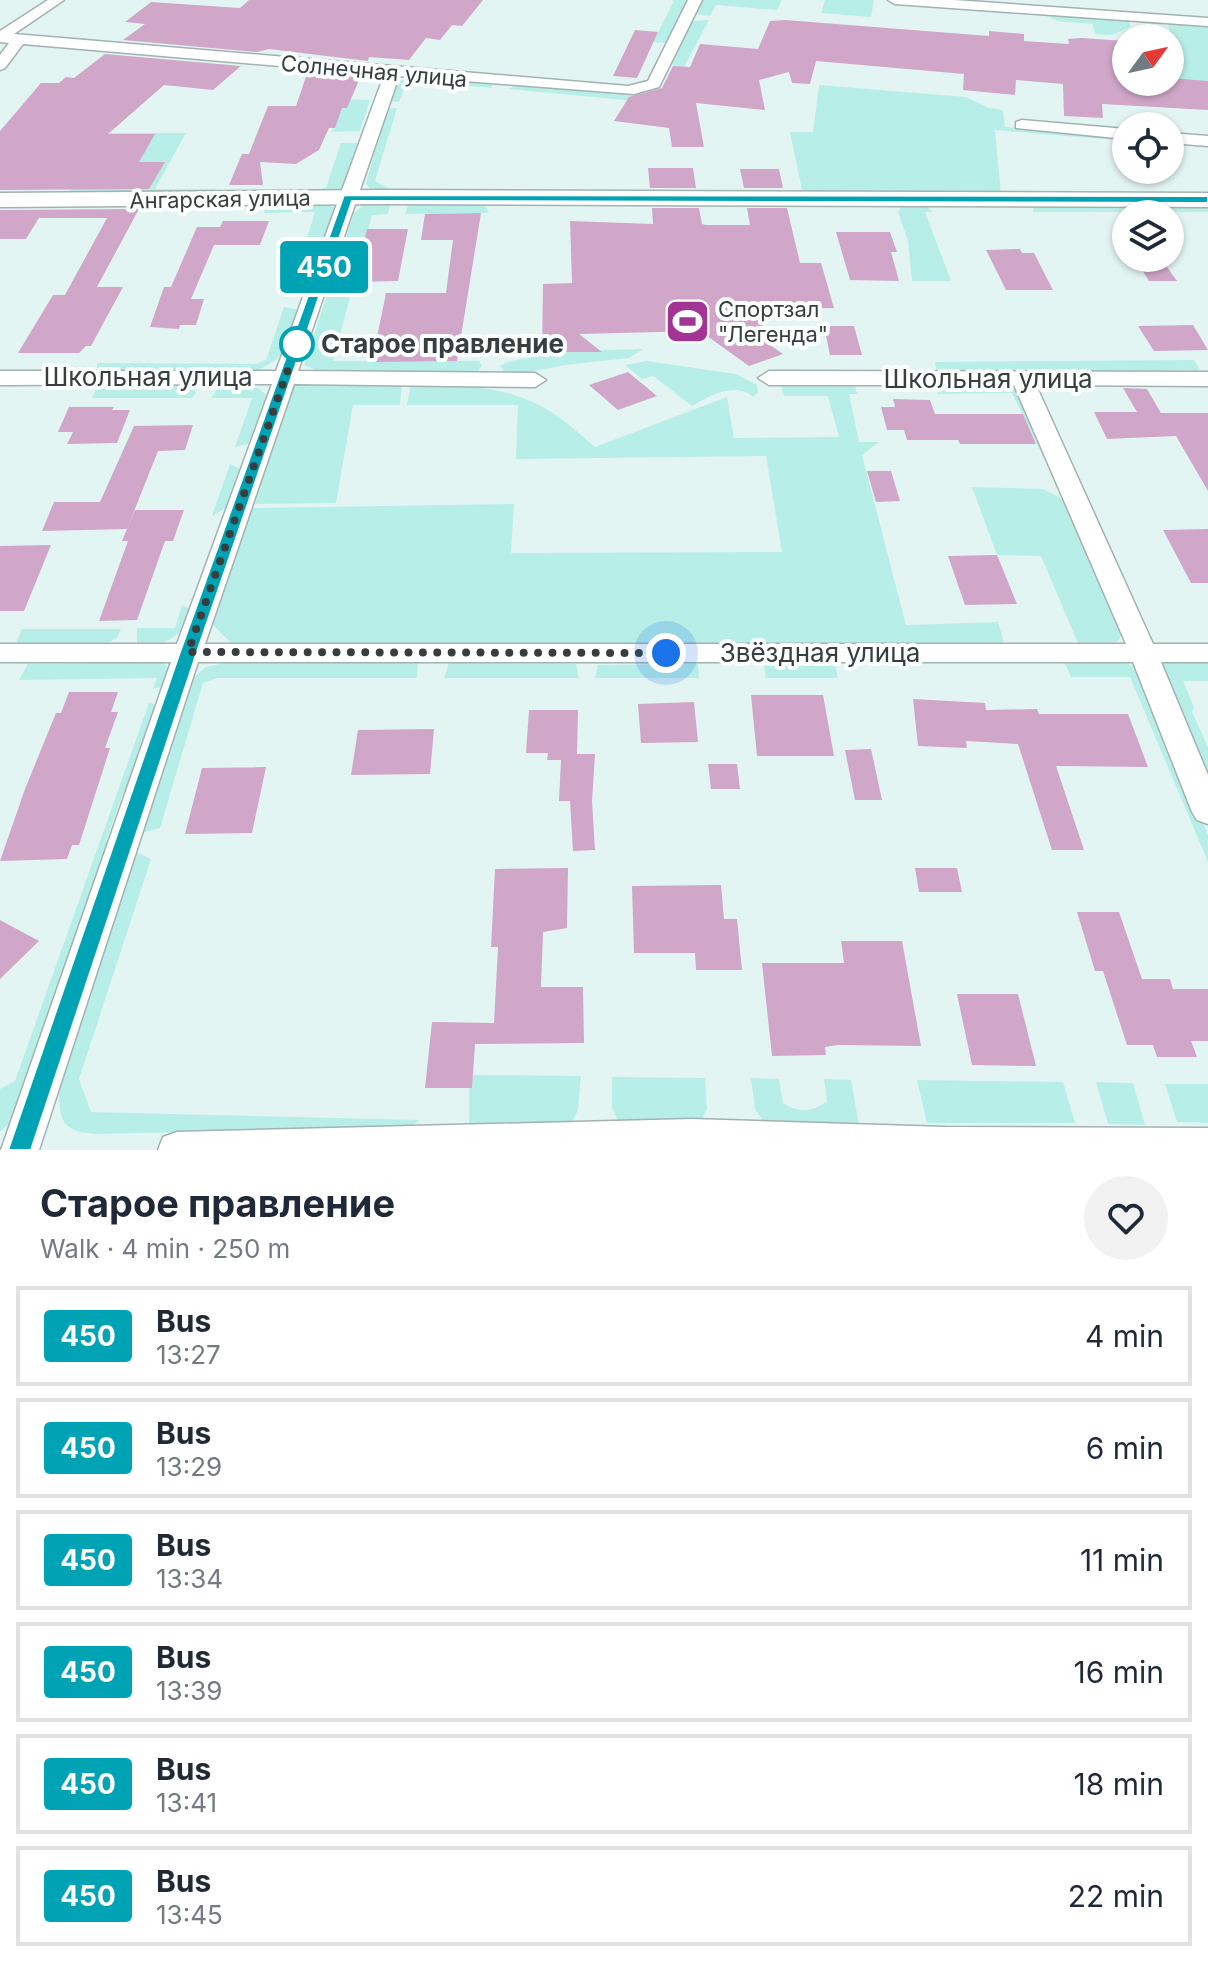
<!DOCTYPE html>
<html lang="en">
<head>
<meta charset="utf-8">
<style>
  :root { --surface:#fff; --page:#f2f2f3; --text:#1f2937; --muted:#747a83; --line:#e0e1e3 }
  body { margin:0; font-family:Inter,sans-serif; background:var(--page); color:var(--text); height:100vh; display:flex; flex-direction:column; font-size:30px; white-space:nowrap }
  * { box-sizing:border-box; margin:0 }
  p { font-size:26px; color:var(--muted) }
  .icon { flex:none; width:44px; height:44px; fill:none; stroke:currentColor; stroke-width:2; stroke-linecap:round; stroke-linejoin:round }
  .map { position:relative; height:1150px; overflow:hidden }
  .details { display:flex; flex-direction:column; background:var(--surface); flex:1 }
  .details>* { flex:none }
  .badge { padding:0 16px; border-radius:6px; font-size:28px; line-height:52px }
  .needle { width:52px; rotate:57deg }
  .buttons { position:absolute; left:1112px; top:24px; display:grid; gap:16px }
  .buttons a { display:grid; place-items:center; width:72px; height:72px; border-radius:50%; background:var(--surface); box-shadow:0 2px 6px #0004; font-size:40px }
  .you { position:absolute; width:40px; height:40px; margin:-20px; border:6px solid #fff; border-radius:50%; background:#1a73e8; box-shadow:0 0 0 12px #1a73e833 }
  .map>.badge { position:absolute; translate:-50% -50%; box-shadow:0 0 0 4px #fff }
  .round { display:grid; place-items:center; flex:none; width:84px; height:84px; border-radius:42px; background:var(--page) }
  .headline { display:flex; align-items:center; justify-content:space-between; height:136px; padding:0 40px }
  h1 { font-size:38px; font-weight:700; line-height:60px }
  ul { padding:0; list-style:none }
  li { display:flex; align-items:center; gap:24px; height:100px; margin:0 16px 12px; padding:0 24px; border:4px solid var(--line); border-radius:0px }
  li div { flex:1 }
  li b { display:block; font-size:30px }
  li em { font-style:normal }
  li .badge { min-width:88px; font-weight:700; text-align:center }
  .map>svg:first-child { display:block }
  .green { fill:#b8eee8 }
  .building { fill:#d0a7c8 }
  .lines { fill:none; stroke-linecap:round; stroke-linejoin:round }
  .minor-casing { stroke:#a1b2b0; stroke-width:3 }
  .tertiary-casing { stroke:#a1b2b0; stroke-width:3 }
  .minor { fill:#fff; fill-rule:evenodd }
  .tertiary { fill:#fff; fill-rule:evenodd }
  .line { fill:#00a3b4; stroke:#fff; stroke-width:2 }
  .walk { stroke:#373e3d; stroke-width:8; stroke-dasharray:0 14.4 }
  .stop-dot { fill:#fff; stroke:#00a3b4; stroke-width:4 }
  .labels { text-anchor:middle; stroke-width:8; stroke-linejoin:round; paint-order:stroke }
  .far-street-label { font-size:22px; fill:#373e3d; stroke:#fbfffe }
  .far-poi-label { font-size:22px; fill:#373e3d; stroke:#fbfffe; text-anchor:start }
  .stop-label { font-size:26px; font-weight:bold; fill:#373e3d; stroke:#fbfffe; text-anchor:start }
  .street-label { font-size:26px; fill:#373e3d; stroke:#fbfffe }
</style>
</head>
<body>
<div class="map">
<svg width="1208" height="1150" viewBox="0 0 1208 1150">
  <rect width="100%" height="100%" fill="#e3f5f3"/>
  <path class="green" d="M 669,0 L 691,0 L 667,43 L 653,42 L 674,1 Z
    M 703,0 L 782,0 L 777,10 L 716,5 L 710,16 L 695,14 Z
    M 825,0 L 874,0 L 871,17 L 821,13 Z
    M 1048,12 L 1130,20 L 1130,27 L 1112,35 L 1095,34 L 1093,24 L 1057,21 L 1049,17 Z
    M 709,20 L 684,67 L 672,65 L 691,21 Z
    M 1168,23 L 1208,24 L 1208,85 L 1181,83 Z
    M 419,77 L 492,83 L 492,88 L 426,82 L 404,88 L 399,102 L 390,101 L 398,81 Z
    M 516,85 L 638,95 L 635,101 L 508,89 Z
    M 819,85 L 966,97 L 989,108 L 1003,110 L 1005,127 L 1126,137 L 1126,141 L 995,130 L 1001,195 L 803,195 L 790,132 L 813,132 Z
    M 341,99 L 370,100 L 360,131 L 330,132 L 335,128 Z
    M 397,108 L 375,181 L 390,189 L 525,190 L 523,193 L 370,189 L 366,183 L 387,109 Z
    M 110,133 L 186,133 L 155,189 L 216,189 L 210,196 L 67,196 L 103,134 Z
    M 341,143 L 357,143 L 341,192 L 314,196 L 316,189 L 326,188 Z
    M 391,202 L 388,214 L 372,215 L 333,361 L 479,361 L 482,366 L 475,374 L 319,371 L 304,365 L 354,213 L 364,205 Z
    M 409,202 L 493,202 L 485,206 L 489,213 L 405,214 Z
    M 326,203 L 336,209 L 323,248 L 304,248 L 315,212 L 264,213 L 268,204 Z
    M 902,205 L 924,205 L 933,212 L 925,212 L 951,281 L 912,281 L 908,241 L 898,212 Z
    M 1208,205 L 1208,212 L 1033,212 L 1034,206 Z
    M 284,307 L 301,310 C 288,341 286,364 249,372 L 97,371 L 97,363 L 256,364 L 266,360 Z
    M 643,349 L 629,358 L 565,365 L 509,376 L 500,366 C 513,356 528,363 542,352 Z
    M 1194,360 L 1200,370 L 937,373 L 935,362 Z
    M 647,361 L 736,374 L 757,385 L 758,392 L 753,397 C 736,381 708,396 692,406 L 653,376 L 642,379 L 625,365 Z
    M 296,383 L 402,383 L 400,405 L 353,405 L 336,503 L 255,504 L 290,389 Z
    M 411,383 C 458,385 510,385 551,412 C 567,422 581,435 595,447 L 727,397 L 734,438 L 839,437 L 828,396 L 784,396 L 781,385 L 855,385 L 857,394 L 849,394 L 859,442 L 879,442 L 862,455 L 906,625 L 998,622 L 1004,643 L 244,646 L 231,643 L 213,625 L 252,508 L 514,504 L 511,553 L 782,552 L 766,456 L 516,459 L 518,405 L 407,405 Z
    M 107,385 L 188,386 L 195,389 L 196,393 L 192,398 L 92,398 L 97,387 Z
    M 1012,385 L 1018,388 L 1056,474 L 1052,474 L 1012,393 L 938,394 L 935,386 Z
    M 226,388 L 258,388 L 268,396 L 251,443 L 235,447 L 252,398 L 211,398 L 217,390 Z
    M 230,464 L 243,470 L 231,505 L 212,516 Z
    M 972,487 L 1043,489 L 1068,502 L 1122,631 L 1119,640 L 1108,646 L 1078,643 L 1041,556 L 997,555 Z
    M 182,605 L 195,611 C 182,635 166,648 137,644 L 137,628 L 175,628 Z
    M 22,629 L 121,629 L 117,638 L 104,645 L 15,646 Z
    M 1161,660 L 1208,660 L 1208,681 L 1183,681 L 1194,707 L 1192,712 L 1208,747 L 1208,771 L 1203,771 L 1159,665 Z
    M 1064,661 L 1123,661 L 1139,670 L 1208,835 L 1208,862 L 1130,677 L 1071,677 Z
    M 161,662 L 168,667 L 161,687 L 153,689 L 157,678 L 19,680 L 28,664 Z
    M 229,662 L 418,662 L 417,678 L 217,678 L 203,683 L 160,828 L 142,833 L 192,679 L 206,667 Z
    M 449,663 L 576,664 L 579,678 L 444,678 Z
    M 698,664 L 699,678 L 595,678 L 598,665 Z
    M 835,665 L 838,678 L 766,678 L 764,666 Z
    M 149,703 L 156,705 L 129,788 L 123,793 L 106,841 L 110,843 L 12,1121 L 0,1132 L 0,1089 L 15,1081 Z
    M 135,852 L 151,859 L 79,1079 L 91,1112 L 420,1120 L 410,1127 L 97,1134 C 66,1132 59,1125 59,1093 Z
    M 473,1075 L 581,1076 L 578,1110 L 572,1122 L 469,1123 L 469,1088 L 472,1087 Z
    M 612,1077 L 705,1078 L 707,1109 L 701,1120 L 618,1121 L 612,1108 Z
    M 751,1078 L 779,1079 L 783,1103 C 800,1113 811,1113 827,1101 L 824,1079 L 851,1080 L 859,1125 L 764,1123 L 755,1109 Z
    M 917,1080 L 1063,1082 L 1075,1123 L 927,1123 Z
    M 1096,1082 L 1133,1083 L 1145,1125 L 1108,1124 Z
    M 1165,1084 L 1208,1084 L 1208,1123 L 1177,1122 Z"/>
  <path class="building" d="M 249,0 L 483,0 L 462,26 L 452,25 L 440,40 L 426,38 L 409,60 L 369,57 L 368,61 L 269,49 L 257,52 L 123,40 L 145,24 L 125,22 L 151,2 L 240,8 Z
    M 785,20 L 989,36 L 989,31 L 1024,34 L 1024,41 L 1069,44 L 1068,39 L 1082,38 L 1126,41 L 1126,82 L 1170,82 L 1170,78 L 1208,81 L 1208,110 L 1102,104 L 1103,118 L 1064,116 L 1063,84 L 1016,80 L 1015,95 L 963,90 L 964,74 L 816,61 L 810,84 L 792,83 L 789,72 L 759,80 L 765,110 L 696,103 L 704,147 L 672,147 L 669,128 L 614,121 L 629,97 L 662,88 L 673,66 L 690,67 L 700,44 L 758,49 L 770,21 Z
    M 635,30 L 658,32 L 637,78 L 613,76 Z
    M 105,54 L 241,66 L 213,90 L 164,85 L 108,134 L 155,134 L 139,162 L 165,162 L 149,189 L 0,190 L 0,131 L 41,83 L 59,83 L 66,77 L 74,78 Z
    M 308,71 L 361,76 L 347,108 L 342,108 L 335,128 L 329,128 L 319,150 L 296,164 L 260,162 L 263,185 L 229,185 L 242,154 L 249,154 L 268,106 L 296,106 Z
    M 648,168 L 693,168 L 696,188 L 650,188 Z
    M 740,169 L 779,169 L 783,188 L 744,188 Z
    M 652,208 L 699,208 L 702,224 L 706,225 L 750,225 L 747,208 L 787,208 L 800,263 L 821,263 L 834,308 L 759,309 L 767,343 L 783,354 L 749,366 L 700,331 L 579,334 L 602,352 L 542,352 L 543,284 L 572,283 L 570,221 L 653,224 Z
    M 139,209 L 97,287 L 123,287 L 91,346 L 86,346 L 79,353 L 18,353 L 53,295 L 65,295 L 107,218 L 39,218 L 26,239 L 0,239 L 0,210 Z
    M 481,213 L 457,361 L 372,362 L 386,293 L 446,293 L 453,240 L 421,240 L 425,214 Z
    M 223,221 L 269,221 L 260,245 L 214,245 L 191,299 L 204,299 L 196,325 L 180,325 L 179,329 L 150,327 L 164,287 L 171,287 L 197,227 L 220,227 Z
    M 367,229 L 408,229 L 398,281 L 354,282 Z
    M 836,232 L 890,232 L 897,252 L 891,252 L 899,281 L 850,280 Z
    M 1020,249 L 1022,253 L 1034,253 L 1053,290 L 1006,290 L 986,250 Z
    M 1136,260 L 1162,260 L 1177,281 L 1149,281 Z
    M 1193,325 L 1208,350 L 1154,351 L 1138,326 Z
    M 824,326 L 854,326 L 862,355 L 830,355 Z
    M 628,372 L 657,396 L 618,410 L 589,385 Z
    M 1123,388 L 1147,389 L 1161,413 L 1208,413 L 1208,491 L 1176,436 L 1107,439 L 1094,412 L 1137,412 Z
    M 893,399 L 930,400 L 935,414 L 1023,414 L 1036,444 L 960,444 L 958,440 L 907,440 L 904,430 L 887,430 L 881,407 L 895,407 Z
    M 69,407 L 114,407 L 112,410 L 130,410 L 117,443 L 67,444 L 73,432 L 58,432 Z
    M 193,425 L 185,450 L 158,451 L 127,529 L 42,531 L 54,502 L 100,502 L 134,426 Z
    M 867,471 L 891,471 L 900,501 L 876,502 Z
    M 135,510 L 184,510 L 173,541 L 165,541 L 137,620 L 99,621 L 128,541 L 122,541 Z
    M 1208,529 L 1208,583 L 1191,583 L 1163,530 Z
    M 51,545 L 24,611 L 0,611 L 0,546 Z
    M 997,555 L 1017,604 L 965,605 L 948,556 Z
    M 69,692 L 118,692 L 111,712 L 118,712 L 105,748 L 110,748 L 79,845 L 72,845 L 67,859 L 0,861 L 25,789 L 56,713 L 61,713 Z
    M 751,695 L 823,695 L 834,756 L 757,756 Z
    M 913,699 L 985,703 L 986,710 L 1037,709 L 1039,714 L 1128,714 L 1148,767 L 1056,766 L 1084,850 L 1052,850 L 1018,744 L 966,741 L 967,748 L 918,746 Z
    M 694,702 L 698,742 L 641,743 L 638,704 Z
    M 529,710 L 578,710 L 577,754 L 595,754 L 592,801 L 595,850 L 573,851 L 570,801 L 559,801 L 561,760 L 547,760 L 548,753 L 526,753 Z
    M 434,729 L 430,774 L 351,775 L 358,730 Z
    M 871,749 L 882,800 L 855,800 L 845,750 Z
    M 708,764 L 737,764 L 740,789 L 711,789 Z
    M 266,767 L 252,833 L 185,834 L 202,768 Z
    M 568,868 L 567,928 L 543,932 L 541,987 L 583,987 L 584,1043 L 475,1044 L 472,1088 L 425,1088 L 432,1022 L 494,1023 L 498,947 L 491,947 L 495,869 Z
    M 915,868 L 957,868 L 962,892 L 919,892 Z
    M 721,885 L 724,919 L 737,919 L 742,970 L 696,970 L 695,953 L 634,953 L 632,886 Z
    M 1077,912 L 1119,912 L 1142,979 L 1170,979 L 1173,989 L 1208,989 L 1208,1041 L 1191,1041 L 1197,1057 L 1157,1057 L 1153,1045 L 1127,1045 L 1103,971 L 1095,971 Z
    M 0,920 L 39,941 L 0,979 Z
    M 841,941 L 902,941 L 921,1046 L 838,1045 L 825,1047 L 826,1055 L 772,1056 L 762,963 L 844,963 Z
    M 957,994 L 1018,994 L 1036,1066 L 972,1065 Z"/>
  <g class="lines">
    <defs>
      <path id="minor" d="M 48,0 L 64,0 L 14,34 L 628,86 L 648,81 L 688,0 L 702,0 L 659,87 L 634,94 L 399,76 L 298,371 L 535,373 L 546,380 L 535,387 L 294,384 L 205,644 L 1126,644 L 1014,385 L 769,385 L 758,378 L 769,371 L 1208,372 L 1208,386 L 1036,385 L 1153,644 L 1208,644 L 1208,662 L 1161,662 L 1208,775 L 1208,824 L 1197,820 L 1192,812 L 1133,662 L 198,662 L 39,1150 L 1,1150 L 171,662 L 0,662 L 0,644 L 177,644 L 272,384 L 0,385 L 0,371 L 276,371 L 384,75 L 23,44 L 5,68 L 0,70 L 0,55 L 9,43 L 0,42 L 0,31 Z
        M 888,0 L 954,0 L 1208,18 L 1208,26 L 895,4 Z
        M 1022,120 L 1126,129 L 1126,139 L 1016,128 L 1016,122 Z
        M 1170,133 L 1208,136 L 1208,146 L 1170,143 Z
        M 692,1119 L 945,1127 L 1208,1128 L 1208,1150 L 158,1150 L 163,1137 L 177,1132 Z"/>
      <path id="tertiary" d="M 384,190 L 1208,193 L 1208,207 L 384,204 L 0,207 L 0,193 Z"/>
    </defs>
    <use href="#minor" class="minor-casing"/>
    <use href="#tertiary" class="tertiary-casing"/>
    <use href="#minor" class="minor"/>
    <use href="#tertiary" class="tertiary"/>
  </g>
  <path class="line" d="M 344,195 L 1208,196 L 1208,203 L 352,201 L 197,652 L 31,1150 L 8,1150 L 180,652 Z"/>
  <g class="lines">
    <path class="walk" d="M 297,344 L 188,652 L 666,653"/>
  </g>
  <defs>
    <symbol id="stadium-square" viewBox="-11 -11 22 22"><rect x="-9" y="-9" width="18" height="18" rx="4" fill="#a23594" stroke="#fbfffe"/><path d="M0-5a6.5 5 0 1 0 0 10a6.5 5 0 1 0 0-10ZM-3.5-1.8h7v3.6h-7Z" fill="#fff"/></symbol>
  </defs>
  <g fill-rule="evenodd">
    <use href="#stadium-square" x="662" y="296" width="51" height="51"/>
  </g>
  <circle class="stop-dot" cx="297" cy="344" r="16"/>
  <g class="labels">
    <g class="far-street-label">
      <text transform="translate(374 71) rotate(5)" y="8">Солнечная улица</text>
      <text transform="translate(220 199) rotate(-1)" y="8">Ангарская улица</text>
    </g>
    <g class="far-poi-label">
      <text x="718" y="317">Спортзал<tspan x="718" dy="25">"Легенда"</tspan></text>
    </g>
    <g class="stop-label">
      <text x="321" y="353">Старое правление</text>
    </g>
    <g class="street-label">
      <text x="148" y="386">Школьная улица</text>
      <text x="988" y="388">Школьная улица</text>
      <text x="820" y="662">Звёздная улица</text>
    </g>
  </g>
</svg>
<div class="buttons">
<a><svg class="needle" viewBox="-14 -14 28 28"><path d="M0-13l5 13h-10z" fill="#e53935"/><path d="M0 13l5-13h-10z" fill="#747a83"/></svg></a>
<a><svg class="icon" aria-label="locate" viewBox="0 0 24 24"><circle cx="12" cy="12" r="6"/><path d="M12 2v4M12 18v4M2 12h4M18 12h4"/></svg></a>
<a><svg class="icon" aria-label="layers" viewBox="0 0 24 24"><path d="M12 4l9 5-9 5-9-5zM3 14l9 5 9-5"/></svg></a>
</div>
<div class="you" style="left:666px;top:653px"></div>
<b class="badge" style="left:324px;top:267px;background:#00a3b4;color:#fff">450</b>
</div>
<section class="details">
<div class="headline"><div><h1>Старое правление</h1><p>Walk · 4 min · 250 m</p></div><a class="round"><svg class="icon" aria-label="heart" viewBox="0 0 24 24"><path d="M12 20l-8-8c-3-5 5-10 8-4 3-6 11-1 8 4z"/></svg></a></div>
<ul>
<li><span class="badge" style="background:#00a3b4;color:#fff">450</span><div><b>Bus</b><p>13:27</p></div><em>4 min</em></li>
<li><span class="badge" style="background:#00a3b4;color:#fff">450</span><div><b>Bus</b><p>13:29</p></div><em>6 min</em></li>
<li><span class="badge" style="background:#00a3b4;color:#fff">450</span><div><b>Bus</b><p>13:34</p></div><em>11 min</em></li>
<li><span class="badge" style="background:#00a3b4;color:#fff">450</span><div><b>Bus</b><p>13:39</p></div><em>16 min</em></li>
<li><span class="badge" style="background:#00a3b4;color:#fff">450</span><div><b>Bus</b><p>13:41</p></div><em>18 min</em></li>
<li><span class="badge" style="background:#00a3b4;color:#fff">450</span><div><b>Bus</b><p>13:45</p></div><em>22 min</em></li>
</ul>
</section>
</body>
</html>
